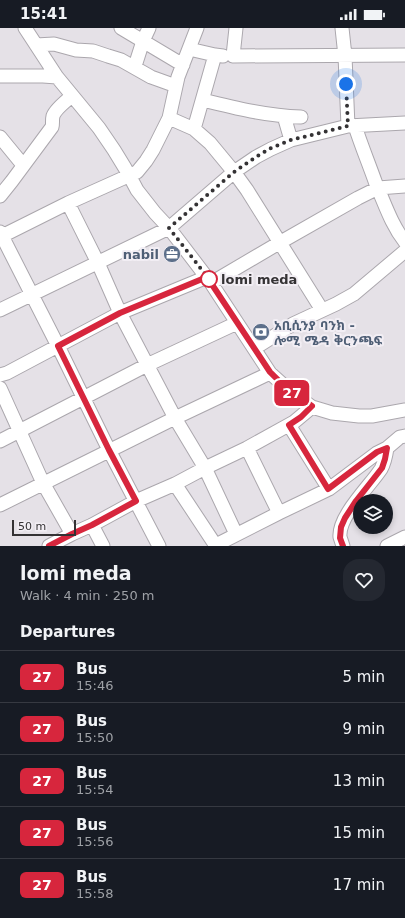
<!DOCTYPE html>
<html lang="en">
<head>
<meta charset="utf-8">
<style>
  :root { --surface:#171b24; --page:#242831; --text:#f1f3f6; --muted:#9ea1a6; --line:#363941 }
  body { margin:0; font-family:"DejaVu Sans","Noto Sans Ethiopic",sans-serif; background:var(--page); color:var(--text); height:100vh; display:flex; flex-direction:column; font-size:15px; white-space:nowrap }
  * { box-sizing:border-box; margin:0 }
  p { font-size:13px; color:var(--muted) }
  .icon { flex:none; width:22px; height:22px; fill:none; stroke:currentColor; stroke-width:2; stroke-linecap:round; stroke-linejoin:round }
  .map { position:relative; height:518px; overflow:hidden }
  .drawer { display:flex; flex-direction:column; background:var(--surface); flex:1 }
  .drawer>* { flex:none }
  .badge { padding:0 8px; border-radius:6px; font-size:14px; line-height:26px }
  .buttons { position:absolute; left:353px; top:466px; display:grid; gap:8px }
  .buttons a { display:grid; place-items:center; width:40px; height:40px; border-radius:50%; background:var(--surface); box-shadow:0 2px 6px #0003; font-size:20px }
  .scale { position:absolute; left:12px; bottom:10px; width:64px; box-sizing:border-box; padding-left:4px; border:2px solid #343234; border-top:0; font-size:11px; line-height:14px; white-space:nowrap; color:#343234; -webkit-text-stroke:3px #f2eef4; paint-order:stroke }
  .you { position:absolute; width:20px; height:20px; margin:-10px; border:3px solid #fff; border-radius:50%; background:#1a73e8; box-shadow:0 0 0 6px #1a73e833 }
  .map>.badge { position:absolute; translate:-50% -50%; box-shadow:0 0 0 2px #fff }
  h2 { padding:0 20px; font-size:15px; line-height:36px }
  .round { display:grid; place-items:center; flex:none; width:42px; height:42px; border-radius:16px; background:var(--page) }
  .summary { display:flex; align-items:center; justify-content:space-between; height:68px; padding:0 20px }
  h1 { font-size:19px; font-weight:700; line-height:30px }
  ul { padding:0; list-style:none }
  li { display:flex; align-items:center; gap:12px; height:52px; padding:0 20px; border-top:1px solid var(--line) }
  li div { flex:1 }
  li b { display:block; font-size:15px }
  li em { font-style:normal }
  li .badge { min-width:44px; font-weight:700; text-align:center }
  .status { display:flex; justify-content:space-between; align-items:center; height:28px; padding:0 20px; background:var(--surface); direction:ltr }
  .status svg { height:11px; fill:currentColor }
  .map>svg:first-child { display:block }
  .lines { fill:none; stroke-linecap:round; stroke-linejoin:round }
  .minor-casing { stroke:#aba7ad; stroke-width:15 }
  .minor { stroke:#fff; stroke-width:13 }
  .line-casing { stroke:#fff; stroke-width:9 }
  .line { stroke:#d7263d; stroke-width:6 }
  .walk { stroke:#343234; stroke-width:4; stroke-dasharray:0 7.2 }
  .stop-dot { fill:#fff; stroke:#d7263d; stroke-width:2 }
  .labels { text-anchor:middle; stroke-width:4; stroke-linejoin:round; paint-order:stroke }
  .service-label { font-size:13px; font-weight:bold; fill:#4e5e75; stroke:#f2eef4; text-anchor:end }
  .stop-label { font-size:13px; font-weight:bold; fill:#343234; stroke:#f2eef4; text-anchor:start }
</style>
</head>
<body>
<div class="status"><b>15:41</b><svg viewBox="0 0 49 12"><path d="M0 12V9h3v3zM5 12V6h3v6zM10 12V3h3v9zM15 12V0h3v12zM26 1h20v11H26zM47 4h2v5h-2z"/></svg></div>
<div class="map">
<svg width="405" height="518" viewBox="0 0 405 518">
  <rect width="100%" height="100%" fill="#e5e1e7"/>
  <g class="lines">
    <defs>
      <path id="minor" d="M 25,0 L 57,49 L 99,100 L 114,122 L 125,140 L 129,147 L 137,162 L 155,185 L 169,200 L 211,255 L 270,345 L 290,363 L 312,379 L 332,385 L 359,388 L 372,388 L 405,382
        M 121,0 L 183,37
        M 236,0 L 233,28 L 405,27
        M 342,0 L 345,28 L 348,98
        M 36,17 L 54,16 L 76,22 L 93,23 L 108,28 L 121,32 L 151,49 L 176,58
        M 189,21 L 215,27 L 223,28
        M 135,38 L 143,13 L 149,0
        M 0,48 L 43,48 L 57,49
        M 203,72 C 235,80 267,88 301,89
        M 284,88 L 291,112
        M 169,90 L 194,101 L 210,115 L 234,144 L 247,162 L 322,282
        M 355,98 C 361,117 369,136 376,156 C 385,176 391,196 405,214
        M 194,101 L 215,27
        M 0,109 L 23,137
        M 0,168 L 12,153 L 52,99 C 53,96 52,92 53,88 C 55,82 67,72 72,68
        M 68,175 L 98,235 L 120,285 L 175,390 L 205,440 L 236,506
        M 0,204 L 58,318 L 109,422 L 159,518
        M 0,209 L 68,175 L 137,144 L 146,133 L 153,122 L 169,90 L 178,49 L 197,0
        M 211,255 L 279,215 L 358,170 L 378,160 L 405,158
        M 0,282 L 169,200 L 234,144 L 256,129 L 271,121 L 291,112 L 348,98 L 405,95
        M 255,320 L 293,296 L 336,276 L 354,266 L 405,223
        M 0,347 L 7,345 L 120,285 L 207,249
        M 0,360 L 43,455 L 72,506
        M 289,397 L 329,461
        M 0,413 L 147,337 L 237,295
        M 247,420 L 279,485
        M 175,456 L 216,518
        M 0,477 L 175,390 L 270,345
        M 92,497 L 103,518
        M 49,518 L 72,506 L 92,497 L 136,473 L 175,456 L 205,440 L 247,420 L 294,394 L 312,379
        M 214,518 L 279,485 L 329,461 L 377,425 L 387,420 L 400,409 L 405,408
        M 343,518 C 342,515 341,512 340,509 C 338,488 370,458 381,441 C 385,434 386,427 387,420
        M 387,518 L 405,509"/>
    </defs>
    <use href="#minor" class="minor-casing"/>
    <use href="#minor" class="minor"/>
  </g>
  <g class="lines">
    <defs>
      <path id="line" d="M 49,518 L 72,506 L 92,497 L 136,473 L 109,422 L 58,318 L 120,285 L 207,249 L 270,344 C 283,358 297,368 312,378 L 301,389 L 289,397 L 328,461 L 377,424 L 387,420 L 385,431 L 382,440 L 356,473 L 345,490 L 341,499 L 340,510 L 343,518"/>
    </defs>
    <use href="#line" class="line-casing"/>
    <use href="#line" class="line"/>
    <path class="walk" d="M 209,251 L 169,200 L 234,144 L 256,129 L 271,120 L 291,112 L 348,98 L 346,56"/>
  </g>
  <defs>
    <symbol id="office-disc" viewBox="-11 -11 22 22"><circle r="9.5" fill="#5c6f8a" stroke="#f2eef4"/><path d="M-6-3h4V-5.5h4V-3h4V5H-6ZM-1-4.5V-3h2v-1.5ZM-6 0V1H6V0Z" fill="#fff"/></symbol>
    <symbol id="bank-disc" viewBox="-11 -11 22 22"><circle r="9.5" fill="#5c6f8a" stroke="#f2eef4"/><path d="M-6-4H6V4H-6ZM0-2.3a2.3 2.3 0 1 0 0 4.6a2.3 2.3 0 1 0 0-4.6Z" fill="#fff"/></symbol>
  </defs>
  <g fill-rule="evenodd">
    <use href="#office-disc" x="162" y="216" width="20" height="20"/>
    <use href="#bank-disc" x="251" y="294" width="20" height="20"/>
  </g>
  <circle class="stop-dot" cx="209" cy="251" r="8"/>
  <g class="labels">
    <g class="service-label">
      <text x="159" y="231">nabil</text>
      <text x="274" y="302" text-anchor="start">አቢሲንያ ባንክ -<tspan x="274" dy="15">ሎሚ ሜዳ ቅርንጫፍ</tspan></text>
    </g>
    <g class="stop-label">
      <text x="221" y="256">lomi meda</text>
    </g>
  </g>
</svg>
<div class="buttons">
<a><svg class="icon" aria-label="layers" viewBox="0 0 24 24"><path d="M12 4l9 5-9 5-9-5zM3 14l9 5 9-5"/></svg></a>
</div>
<div class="scale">50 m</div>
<div class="you" style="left:346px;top:56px"></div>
<b class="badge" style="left:292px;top:365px;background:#d7263d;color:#fff">27</b>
</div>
<section class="drawer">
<div class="summary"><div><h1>lomi meda</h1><p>Walk · 4 min · 250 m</p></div><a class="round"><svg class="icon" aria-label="heart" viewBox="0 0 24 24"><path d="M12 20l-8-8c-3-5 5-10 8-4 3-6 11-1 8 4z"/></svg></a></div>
<h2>Departures</h2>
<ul>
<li><span class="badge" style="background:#d7263d;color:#fff">27</span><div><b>Bus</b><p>15:46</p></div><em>5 min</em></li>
<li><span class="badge" style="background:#d7263d;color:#fff">27</span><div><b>Bus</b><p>15:50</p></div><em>9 min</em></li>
<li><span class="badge" style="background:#d7263d;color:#fff">27</span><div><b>Bus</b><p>15:54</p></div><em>13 min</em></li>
<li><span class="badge" style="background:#d7263d;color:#fff">27</span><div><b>Bus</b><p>15:56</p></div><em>15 min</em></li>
<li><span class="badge" style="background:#d7263d;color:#fff">27</span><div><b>Bus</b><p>15:58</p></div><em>17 min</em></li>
</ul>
</section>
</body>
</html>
